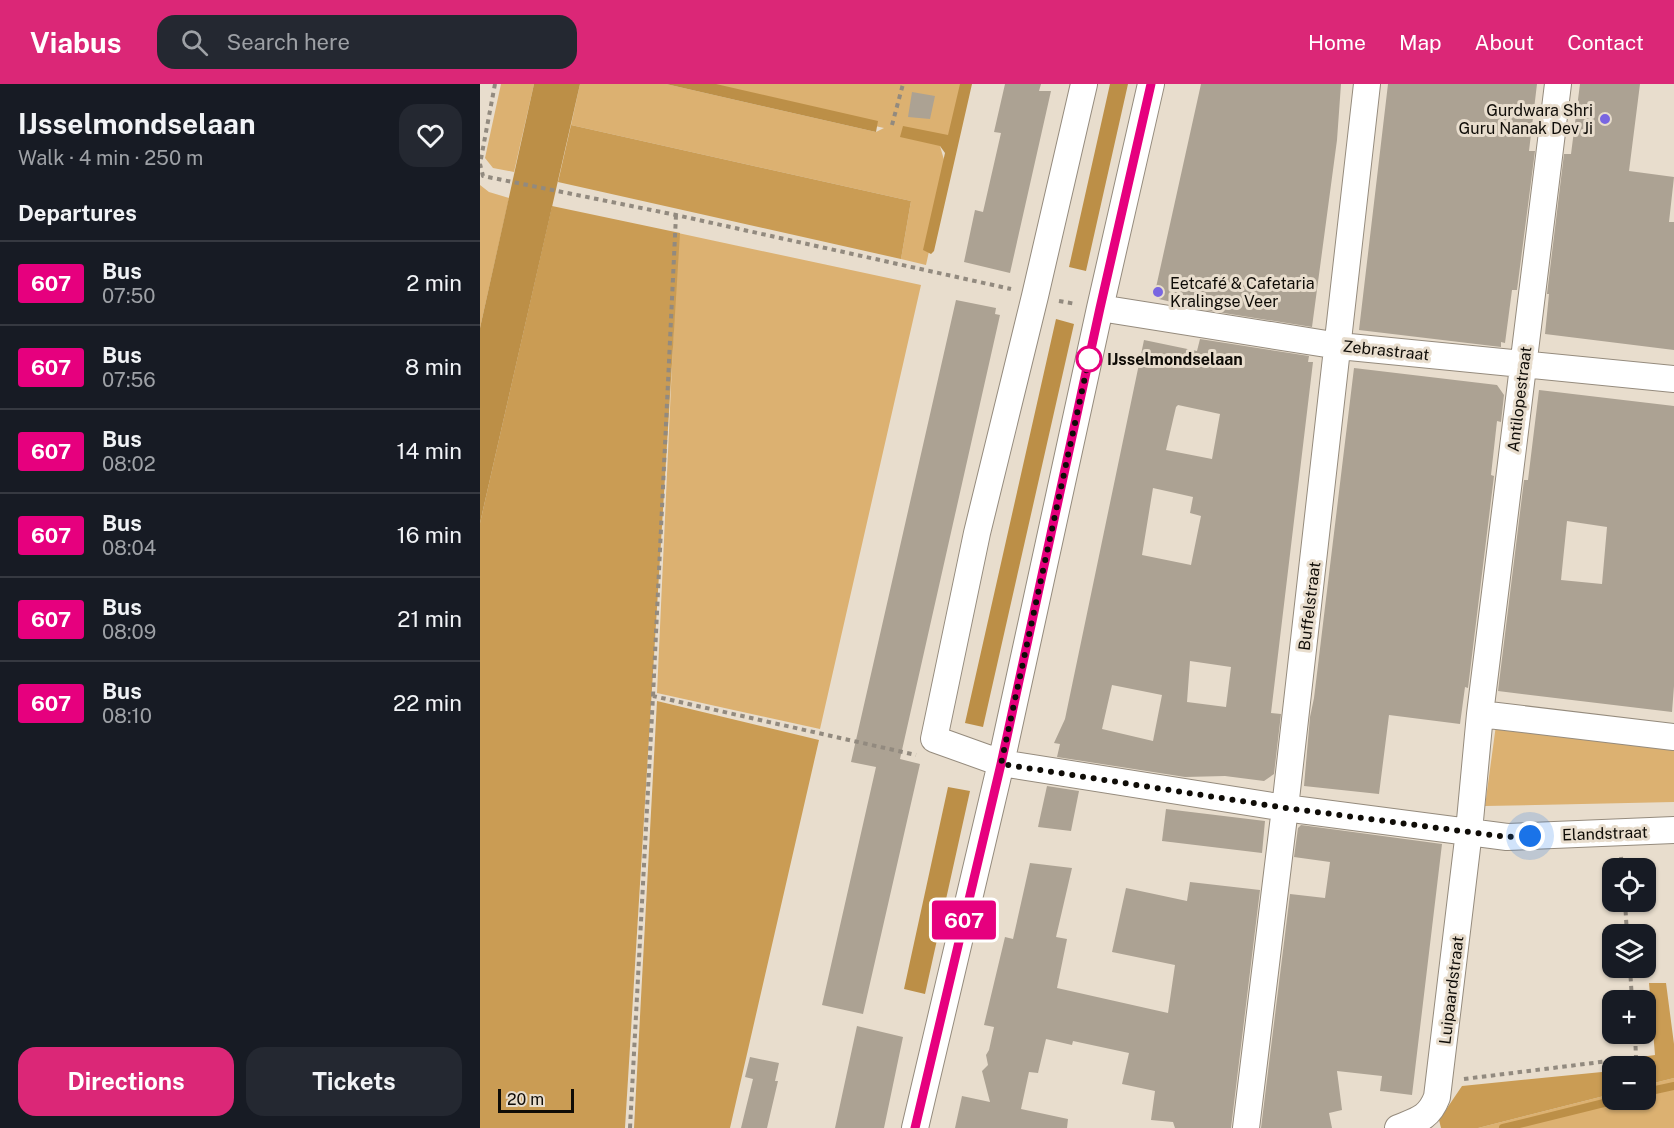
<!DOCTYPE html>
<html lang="en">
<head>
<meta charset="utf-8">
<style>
  :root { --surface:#171b24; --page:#242831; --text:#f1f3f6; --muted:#9ea1a6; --line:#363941; --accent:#db2777 }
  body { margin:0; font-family:"Public Sans",sans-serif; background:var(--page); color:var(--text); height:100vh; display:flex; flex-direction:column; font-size:22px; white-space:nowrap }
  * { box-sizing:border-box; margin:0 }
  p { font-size:20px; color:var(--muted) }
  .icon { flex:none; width:33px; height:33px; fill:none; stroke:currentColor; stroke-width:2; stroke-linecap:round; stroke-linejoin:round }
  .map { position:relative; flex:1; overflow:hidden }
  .side { display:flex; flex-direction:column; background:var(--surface); width:480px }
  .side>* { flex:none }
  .badge { padding:0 12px; border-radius:4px; font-size:21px; line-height:39px }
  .controls { position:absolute; left:1122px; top:774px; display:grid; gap:12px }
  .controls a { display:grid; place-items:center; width:54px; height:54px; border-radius:12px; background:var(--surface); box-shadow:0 2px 4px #0004; font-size:30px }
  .scale { position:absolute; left:18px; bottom:15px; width:76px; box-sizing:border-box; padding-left:6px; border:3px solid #0f0c07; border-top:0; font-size:16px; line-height:21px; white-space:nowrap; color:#0f0c07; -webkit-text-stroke:4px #e8ddcd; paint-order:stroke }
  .you { position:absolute; width:30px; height:30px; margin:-15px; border:4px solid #fff; border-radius:50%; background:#1a73e8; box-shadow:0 0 0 9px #1a73e833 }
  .map>.badge { position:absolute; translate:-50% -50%; box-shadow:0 0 0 3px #fff }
  h2 { padding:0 18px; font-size:22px; line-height:54px }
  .round { display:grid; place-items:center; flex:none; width:63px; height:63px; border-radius:18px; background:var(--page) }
  .summary { display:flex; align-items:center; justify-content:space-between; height:102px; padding:0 18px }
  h1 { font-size:28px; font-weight:700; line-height:45px }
  .primary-button { display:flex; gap:12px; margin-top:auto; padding:12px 18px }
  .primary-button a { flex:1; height:69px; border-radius:18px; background:var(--accent); color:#fff; font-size:24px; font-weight:700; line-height:69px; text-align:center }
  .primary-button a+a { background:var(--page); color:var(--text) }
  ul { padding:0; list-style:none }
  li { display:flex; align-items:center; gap:18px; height:84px; padding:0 18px; border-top:2px solid var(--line) }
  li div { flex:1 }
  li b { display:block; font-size:22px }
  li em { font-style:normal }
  li .badge { min-width:66px; font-weight:700; text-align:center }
  header { display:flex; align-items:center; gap:36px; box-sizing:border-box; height:84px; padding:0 30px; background:var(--accent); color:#fff }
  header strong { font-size:28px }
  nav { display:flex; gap:33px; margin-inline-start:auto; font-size:21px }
  .search { width:420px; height:54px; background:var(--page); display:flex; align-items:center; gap:15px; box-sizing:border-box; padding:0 21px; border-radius:18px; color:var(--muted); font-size:22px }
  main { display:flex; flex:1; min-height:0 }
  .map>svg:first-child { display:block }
  .green { fill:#dcb171 }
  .forest { fill:#ca9c54 }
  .water { fill:#bc8f47 }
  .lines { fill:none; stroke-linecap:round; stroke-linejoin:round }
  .stream { stroke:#bc8f47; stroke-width:8 }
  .building { fill:#aca293; fill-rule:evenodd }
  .minor-casing { stroke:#958b7d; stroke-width:28 }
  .path { stroke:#928a7f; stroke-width:4; stroke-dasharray:4.5 4.5; stroke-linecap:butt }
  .minor { stroke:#fff; stroke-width:26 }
  .line-casing { stroke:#fff; stroke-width:14 }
  .line { stroke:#e6007e; stroke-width:9 }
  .walk { stroke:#0f0c07; stroke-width:6; stroke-dasharray:0 10.8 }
  .poi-dot { fill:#7966e1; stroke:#e8ddcd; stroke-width:2 }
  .stop-dot { fill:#fff; stroke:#e6007e; stroke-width:3 }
  .labels { text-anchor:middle; stroke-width:6; stroke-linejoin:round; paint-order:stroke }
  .poi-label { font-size:16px; fill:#0f0c07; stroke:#e8ddcd; text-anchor:end }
  .street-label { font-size:16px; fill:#0f0c07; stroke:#e8ddcd }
  .stop-label { font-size:16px; font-weight:bold; fill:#0f0c07; stroke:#e8ddcd; text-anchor:start }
</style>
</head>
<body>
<header>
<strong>Viabus</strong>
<div class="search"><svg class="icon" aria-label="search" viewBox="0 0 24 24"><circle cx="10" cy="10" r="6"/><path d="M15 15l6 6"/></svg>Search here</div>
<nav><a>Home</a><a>Map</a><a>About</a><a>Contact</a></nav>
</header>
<main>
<section class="side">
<div class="summary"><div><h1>IJsselmondselaan</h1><p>Walk · 4 min · 250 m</p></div><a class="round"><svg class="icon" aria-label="heart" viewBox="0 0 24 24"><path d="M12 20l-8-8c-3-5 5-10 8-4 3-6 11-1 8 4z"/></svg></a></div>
<h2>Departures</h2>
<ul>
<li><span class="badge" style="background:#e6007e;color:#fff">607</span><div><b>Bus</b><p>07:50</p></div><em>2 min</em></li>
<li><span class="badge" style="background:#e6007e;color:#fff">607</span><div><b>Bus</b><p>07:56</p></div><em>8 min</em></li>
<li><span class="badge" style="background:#e6007e;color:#fff">607</span><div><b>Bus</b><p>08:02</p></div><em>14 min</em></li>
<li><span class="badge" style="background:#e6007e;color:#fff">607</span><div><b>Bus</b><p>08:04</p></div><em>16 min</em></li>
<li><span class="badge" style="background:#e6007e;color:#fff">607</span><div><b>Bus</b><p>08:09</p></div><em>21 min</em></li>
<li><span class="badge" style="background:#e6007e;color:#fff">607</span><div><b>Bus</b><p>08:10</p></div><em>22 min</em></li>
</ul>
<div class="primary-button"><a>Directions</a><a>Tickets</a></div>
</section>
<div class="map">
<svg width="1194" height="1044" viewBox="0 0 1194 1044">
  <rect width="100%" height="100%" fill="#e8ddcd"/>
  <path class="green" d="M 21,0 L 54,0 L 34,88 L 13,84 L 5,74 Z
    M 100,0 L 186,0 L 396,48 L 404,44 L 210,0 L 487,0 L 473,60 L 460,62 L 467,86 L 446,181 L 421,175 L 431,117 L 91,41 Z
    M 0,101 L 9,108 L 29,114 L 0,244 Z
    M 198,149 L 441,201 L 340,645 L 177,609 Z
    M 1016,641 L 1194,660 L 1194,718 L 1005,722 Z
    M 1194,994 L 1194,1044 L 998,1044 L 1132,1010 L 1132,1016 L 1166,1016 L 1166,1001 Z"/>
  <path class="forest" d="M 91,41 L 431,117 L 421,175 L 78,98 Z
    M 72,122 L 200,149 L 145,1044 L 0,1044 L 0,439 Z
    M 177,617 L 339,656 L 250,1044 L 154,1044 Z
    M 1169,899 L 1186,899 L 1194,960 L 1194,994 L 1166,1001 L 1166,982 L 1153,982 L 1153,974 L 1175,971 Z
    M 1132,987 L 1132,1010 L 998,1044 L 961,1044 L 959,1036 L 982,1002 Z"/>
  <path class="water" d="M 54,0 L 100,0 L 0,439 L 0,244 Z
    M 186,0 L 236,0 L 398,37 L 396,48 Z
    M 480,0 L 492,0 L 454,167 L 451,170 L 443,166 L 465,69 L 460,62 L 420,53 L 423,42 L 468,51 Z
    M 630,0 L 648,0 L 606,187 L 589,183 Z
    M 576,235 L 594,240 L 503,643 L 485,639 Z
    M 468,703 L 490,707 L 445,910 L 424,905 Z"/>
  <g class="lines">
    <path class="stream" d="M 1166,1008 L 1194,1002
      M 1023,1044 L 1136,1016"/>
  </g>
  <path class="building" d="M 525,0 L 561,0 L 559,7 L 571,7 L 530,189 L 484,178 L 495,126 L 503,128 L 521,49 L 514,48 Z
    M 721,0 L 861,0 L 857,56 L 832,243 L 725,226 L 679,215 L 675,208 Z
    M 908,0 L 1057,0 L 1049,67 L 1055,67 L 1037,206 L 1032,206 L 1025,259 L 1021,258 L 1021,263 L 879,246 Z
    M 1100,0 L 1160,0 L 1149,87 L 1194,93 L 1189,138 L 1194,138 L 1194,266 L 1065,250 L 1069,210 L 1067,210 L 1084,70 L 1091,70 Z
    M 432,8 L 455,12 L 450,35 L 428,33 Z
    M 476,216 L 516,224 L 515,230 L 520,231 L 420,675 L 440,680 L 383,930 L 342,921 L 396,683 L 371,678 Z
    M 720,255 L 829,272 L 828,278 L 833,278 L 791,629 L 801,630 L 794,690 L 784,697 L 745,692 L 705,693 L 577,673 L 580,660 L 574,659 L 585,635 L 664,256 L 717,267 ZM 698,321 L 740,330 L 732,375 L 686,366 L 696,323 ZM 673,404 L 713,413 L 710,429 L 721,432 L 711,481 L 662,471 ZM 710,577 L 751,583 L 746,623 L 707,618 ZM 632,601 L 682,611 L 673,657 L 622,645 Z
    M 874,284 L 1017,301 L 1024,311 L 1021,338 L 1017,337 L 1011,391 L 1014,392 L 988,604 L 985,603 L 980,640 L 909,631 L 899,710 L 824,702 L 830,633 L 834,614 Z
    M 1059,306 L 1194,322 L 1194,602 L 1192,628 L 1018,607 L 1044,396 L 1048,396 ZM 1087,437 L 1127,443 L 1122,500 L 1081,496 Z
    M 567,702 L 599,707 L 591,747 L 558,743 Z
    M 686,725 L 785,737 L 782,769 L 682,757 Z
    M 821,741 L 962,760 L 932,1011 L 900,1007 L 902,992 L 857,987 L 862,1026 L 849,1029 L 852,1044 L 781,1044 L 810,810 L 845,814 L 850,778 L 814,773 L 818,744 Z
    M 550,779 L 592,784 L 576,853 L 587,855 L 577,904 L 688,929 L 695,881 L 632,868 L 646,804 L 707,817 L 710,798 L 780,806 L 751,1044 L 695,1044 L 693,1038 L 671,1036 L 675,1007 L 642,1000 L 649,969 L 593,957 L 592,961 L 566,955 L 558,989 L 549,988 L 541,1025 L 588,1035 L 587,1044 L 475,1044 L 482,1012 L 510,1018 L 502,987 L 508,981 L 506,971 L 509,966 L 514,943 L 504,941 L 525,853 L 533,855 Z
    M 377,942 L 423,953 L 404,1044 L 355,1044 Z
    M 270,973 L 299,979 L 295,997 L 298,997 L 287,1044 L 261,1044 L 273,995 L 265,993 Z"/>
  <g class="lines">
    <defs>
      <path id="minor" d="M 604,0 L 555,212 L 497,449 L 454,655 L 521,679 L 805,724 L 1027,753 L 1194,746
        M 620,224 L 859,262 L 1194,295
        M 1000,630 L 1194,653
        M 435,1044 L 521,679 L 620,224 L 671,0
        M 766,1044 L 805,724 L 887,0
        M 918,1044 C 938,1036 949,1034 957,1013 L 989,747 L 1000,630 L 1078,0"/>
    </defs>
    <use href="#minor" class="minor-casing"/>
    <path class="path" d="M 15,0 L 0,80 L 3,92 L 196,131 L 531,205
      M 412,41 L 423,0
      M 579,217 L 596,220
      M 173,612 L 196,131
      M 1141,773 L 1142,784
      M 1145,818 L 1147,850
      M 1150,884 L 1152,916
      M 984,995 L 1153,974 L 1156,973 L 1155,950
      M 150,1044 L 173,612 L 436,671"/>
    <use href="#minor" class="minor"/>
  </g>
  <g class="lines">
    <defs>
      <path id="line" d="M 435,1044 L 521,680 L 620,224 L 671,0"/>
    </defs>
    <use href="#line" class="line-casing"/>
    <use href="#line" class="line"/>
    <path class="walk" d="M 609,275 L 610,270 L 521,680 L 806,724 L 1027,753 L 1050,752"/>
  </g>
  <g class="poi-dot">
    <circle cx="1125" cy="35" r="6"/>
    <circle cx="678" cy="208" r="6"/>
  </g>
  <circle class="stop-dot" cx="609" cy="275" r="12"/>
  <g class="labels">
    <g class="poi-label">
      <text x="1113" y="32">Gurdwara Shri<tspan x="1113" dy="18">Guru Nanak Dev Ji</tspan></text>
      <text x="690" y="205" text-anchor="start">Eetcafé &amp; Cafetaria<tspan x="690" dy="18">Kralingse Veer</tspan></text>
    </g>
    <g class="street-label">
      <text transform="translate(906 266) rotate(6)" y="6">Zebrastraat</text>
      <text transform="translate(1039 315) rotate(-83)" y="6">Antilopestraat</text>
      <text transform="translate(829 522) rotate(-83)" y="6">Buffelstraat</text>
      <text transform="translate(1125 749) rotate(-2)" y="6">Elandstraat</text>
      <text transform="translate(971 906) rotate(-83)" y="6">Luipaardstraat</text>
    </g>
    <g class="stop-label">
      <text x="627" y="281">IJsselmondselaan</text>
    </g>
  </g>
</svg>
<div class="controls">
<a><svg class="icon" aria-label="locate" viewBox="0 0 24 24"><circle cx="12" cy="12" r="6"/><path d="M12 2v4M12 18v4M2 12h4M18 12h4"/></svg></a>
<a><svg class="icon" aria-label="layers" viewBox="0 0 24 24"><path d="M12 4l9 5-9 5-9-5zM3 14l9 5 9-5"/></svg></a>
<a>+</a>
<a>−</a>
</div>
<div class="scale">20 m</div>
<div class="you" style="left:1050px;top:752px"></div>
<b class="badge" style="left:484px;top:836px;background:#e6007e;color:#fff">607</b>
</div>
</main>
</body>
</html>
